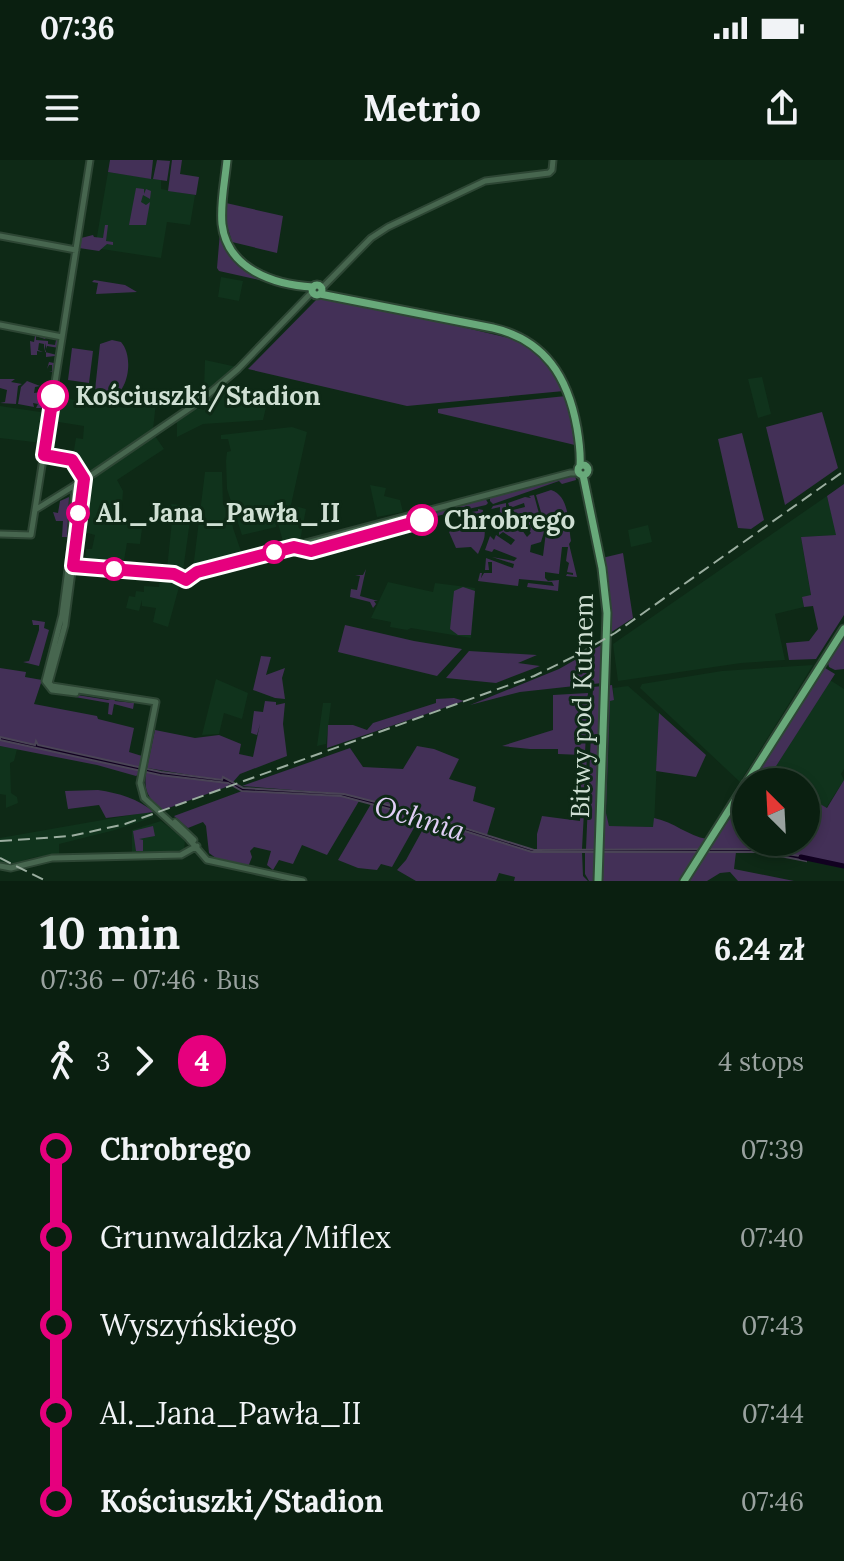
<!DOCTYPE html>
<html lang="en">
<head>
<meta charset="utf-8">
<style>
  :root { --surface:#0a1f10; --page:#182c1e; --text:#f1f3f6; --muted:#99a29f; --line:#2a3d30 }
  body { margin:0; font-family:Lora,serif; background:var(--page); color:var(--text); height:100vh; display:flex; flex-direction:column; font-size:30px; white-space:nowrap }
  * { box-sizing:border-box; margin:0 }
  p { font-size:26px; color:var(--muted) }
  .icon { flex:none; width:44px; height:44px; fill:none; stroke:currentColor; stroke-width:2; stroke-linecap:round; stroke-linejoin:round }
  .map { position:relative; height:721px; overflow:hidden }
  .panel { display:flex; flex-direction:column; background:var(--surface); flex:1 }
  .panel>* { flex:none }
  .badge { padding:0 16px; border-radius:26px; font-size:28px; line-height:52px }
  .needle { width:52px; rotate:336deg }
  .tools { position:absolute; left:732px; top:608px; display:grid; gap:16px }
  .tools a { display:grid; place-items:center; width:88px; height:88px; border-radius:50%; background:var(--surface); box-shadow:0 4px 12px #0003,0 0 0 2px var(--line); font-size:40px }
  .map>.badge { position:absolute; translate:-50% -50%; box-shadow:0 0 0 4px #fff }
  .legs { display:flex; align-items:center; gap:12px; height:88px; padding:0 40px; font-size:26px }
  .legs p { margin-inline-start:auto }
  .overview { display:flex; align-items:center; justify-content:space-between; height:136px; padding:0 40px }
  h1 { font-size:44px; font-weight:700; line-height:60px }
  ul { padding:0 40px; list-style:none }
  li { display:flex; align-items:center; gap:28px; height:88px; font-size:30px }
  li i { display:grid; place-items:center; width:12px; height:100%; margin:0 10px; background:currentColor }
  li i::after { content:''; width:20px; height:20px; margin:-10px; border:6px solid; border-radius:50%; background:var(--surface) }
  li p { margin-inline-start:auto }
  li:first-child i { background:linear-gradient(#0000 50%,currentColor 0) }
  li:last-child i { background:linear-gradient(currentColor 50%,#0000 0) }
  .status { display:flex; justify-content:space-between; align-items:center; height:56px; padding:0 40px; background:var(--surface); direction:ltr }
  .status svg { height:22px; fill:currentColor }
  header { display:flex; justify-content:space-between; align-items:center; height:104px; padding:0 40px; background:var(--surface); font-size:36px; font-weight:700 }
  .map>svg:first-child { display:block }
  .built { fill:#10331c }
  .green { fill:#433057 }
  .water { fill:#110120; stroke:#4a4456; stroke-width:2 }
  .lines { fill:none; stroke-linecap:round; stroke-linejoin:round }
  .river { stroke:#110120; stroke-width:5 }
  .minor-casing { stroke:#2d4634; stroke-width:9 }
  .major-casing { stroke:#2d4634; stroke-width:11 }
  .minor { stroke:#47664f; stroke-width:5 }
  .major { stroke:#68a97a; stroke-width:7 }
  .rail { stroke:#9baea0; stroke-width:2; stroke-dasharray:12 6; stroke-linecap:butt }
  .line-1-casing { stroke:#fff; stroke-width:18 }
  .line-1 { stroke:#e6007e; stroke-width:12 }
  .stop-1-dot { fill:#fff; stroke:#e6007e; stroke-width:4 }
  .labels { text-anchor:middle; stroke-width:6; stroke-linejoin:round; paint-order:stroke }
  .stop-label { font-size:26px; font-weight:bold; fill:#cfdfd3; stroke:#0e2916; text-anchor:start }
  .street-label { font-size:26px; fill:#cfdfd3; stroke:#0e2916 }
  .water-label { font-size:28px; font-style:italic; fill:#e1cff7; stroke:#0e2916 }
</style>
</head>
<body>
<div class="status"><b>07:36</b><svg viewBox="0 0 49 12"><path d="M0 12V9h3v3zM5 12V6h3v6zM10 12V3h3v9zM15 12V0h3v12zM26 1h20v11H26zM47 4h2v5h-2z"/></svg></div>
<header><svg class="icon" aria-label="menu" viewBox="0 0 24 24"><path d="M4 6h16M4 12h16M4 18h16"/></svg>Metrio<svg class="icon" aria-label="share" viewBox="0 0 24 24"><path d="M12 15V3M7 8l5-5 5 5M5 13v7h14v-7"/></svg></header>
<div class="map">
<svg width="844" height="721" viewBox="0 0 844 721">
  <rect width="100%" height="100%" fill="#0e2916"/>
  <path class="built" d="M 108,12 L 161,20 L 161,29 L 195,35 L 190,65 L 167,62 L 161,98 L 95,88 Z
    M 221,117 L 243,121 L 239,141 L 218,137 Z
    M 205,200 L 237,207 L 211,231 L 204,229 Z
    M 762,217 L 771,254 L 758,258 L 748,219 Z
    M 128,230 L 157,234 L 153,269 L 85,315 L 73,296 L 76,278 L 83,279 L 84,266 L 52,261 L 56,237 L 125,248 Z
    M 218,232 L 267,243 L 263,260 L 203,264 L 177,277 L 177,260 L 195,248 L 204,250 L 209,239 Z
    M 0,246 L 47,253 L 42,283 L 0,278 Z
    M 292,267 L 307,272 L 291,345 L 306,349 L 300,381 L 284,385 L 277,360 L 276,367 L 242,375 L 227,329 L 226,301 L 227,292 L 231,291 L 228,279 L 221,279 L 221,275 Z
    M 155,276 L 164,289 L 117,320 L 123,331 L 121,360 L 143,361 L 140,384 L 127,383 L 123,406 L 85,401 L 86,389 L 92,389 L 95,375 L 84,372 L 84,367 L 81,366 L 86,328 L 97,315 Z
    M 205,312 L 222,312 L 223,345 L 229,344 L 233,368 L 243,397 L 193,409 Z
    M 370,325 L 386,328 L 384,336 L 400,340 L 403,352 L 377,357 Z
    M 827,336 L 837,375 L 801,377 L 811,436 L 802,438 L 804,447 L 775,454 L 785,500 L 741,503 L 618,521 L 613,484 Z
    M 171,344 L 192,346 L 183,411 L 167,409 L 173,351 Z
    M 648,365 L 652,382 L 631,387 L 628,370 Z
    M 160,416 L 172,417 L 179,427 L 168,467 L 153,462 L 156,448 L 142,446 L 142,440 L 139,451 L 126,448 L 129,436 L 135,437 L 136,431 L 144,432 L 144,426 L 159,427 Z
    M 388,422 L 433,432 L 435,423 L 475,428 L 471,478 L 411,468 L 407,470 L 390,467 L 391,462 L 371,458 Z
    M 813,505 L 740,622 L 640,528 L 642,524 L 722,511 Z
    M 216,519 L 248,533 L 242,559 L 224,553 L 219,574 L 202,575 Z
    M 830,520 L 844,529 L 844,609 L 841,614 L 844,620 L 826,648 L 806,636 L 806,622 L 784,622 L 771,614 Z
    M 628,526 L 659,553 L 654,667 L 609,666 L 606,653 L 610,540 L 614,540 L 613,528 Z
    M 323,543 L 331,543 L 326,584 L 317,586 Z
    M 0,586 L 17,589 L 14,601 L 10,603 L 11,633 L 17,637 L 18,643 L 6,648 L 6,635 L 0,634 Z
    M 148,652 L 154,657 L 115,670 L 59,684 L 59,695 L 36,697 L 7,705 L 0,703 L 0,678 Z
    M 161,661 L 185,680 L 184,692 L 132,693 L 132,670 Z"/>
  <path class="green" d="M 110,0 L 153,0 L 151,19 L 108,12 Z
    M 157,0 L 170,1 L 167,21 L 153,19 Z
    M 172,0 L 182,0 L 180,14 L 199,17 L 196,35 L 168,31 Z
    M 136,28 L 144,29 L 144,34 L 146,29 L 151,31 L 150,39 L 143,35 L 141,42 L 146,45 L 150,42 L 146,65 L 129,65 Z
    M 226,43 L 283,56 L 277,93 L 232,82 L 227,65 Z
    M 105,65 L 108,65 L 106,81 L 113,82 L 113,85 L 107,84 L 99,91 L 79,88 L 81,78 L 93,75 L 94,77 L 103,78 Z
    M 220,72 L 227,87 L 268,122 L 219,111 L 217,108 Z
    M 94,120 L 125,125 L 137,132 L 96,134 L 98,123 L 92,122 Z
    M 326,135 L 518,180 C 540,193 551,208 564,231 L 407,246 L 248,209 L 317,139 Z
    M 31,173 L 47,176 L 45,179 L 36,176 L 36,180 L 48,181 L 48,184 L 55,185 L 56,180 L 48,176 L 59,181 L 59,188 L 47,186 L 45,192 L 57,195 L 54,212 L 49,211 L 52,211 L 52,205 L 49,205 L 47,209 L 49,202 L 54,203 L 55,196 L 46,197 L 46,183 L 44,191 L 44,184 L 39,183 L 38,190 L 43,192 L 37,191 L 37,195 L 31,195 L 30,181 L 34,182 L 35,176 Z
    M 112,180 L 121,182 C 134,196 129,233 110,238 L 95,230 L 100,184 Z
    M 72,188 L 93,191 L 89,223 L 68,220 Z
    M 0,219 L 15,219 L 11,222 L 22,224 L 18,226 L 16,244 L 0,243 L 5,242 L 7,230 L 0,228 Z
    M 27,221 L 40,226 L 35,227 L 34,233 L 41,232 L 42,227 L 52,228 L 50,248 L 36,248 L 38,244 L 33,243 L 34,247 L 18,244 L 21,227 Z
    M 566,236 L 575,285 L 438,253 L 438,249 Z
    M 822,252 L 838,308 L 785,345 L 766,267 Z
    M 742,273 L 764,360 L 751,369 L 738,368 L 718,279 Z
    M 575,314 L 576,320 L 562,324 L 559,321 L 493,344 L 490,341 L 490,337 Z
    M 844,324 L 844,455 L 816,499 L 789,500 L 786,483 L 809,481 L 818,469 L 813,446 L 804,447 L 802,437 L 811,435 L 801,377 L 836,375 L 827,336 Z
    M 551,330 C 570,336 568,364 571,381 L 569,384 L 577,417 L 566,416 L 567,414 L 573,415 L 573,413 L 567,412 L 569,403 L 566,401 L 568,387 L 562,387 L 559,414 L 545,412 L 545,418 L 548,421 L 559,420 L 558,431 L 527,427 L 528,423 L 554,426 L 552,422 L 519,419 L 518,426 L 478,421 L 480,413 L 482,413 L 481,418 L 484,413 L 492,413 L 492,402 L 488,402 L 489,410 L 485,410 L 486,398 L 513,408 L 514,404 L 492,397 L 514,401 L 517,398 L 494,389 L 492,392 L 485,390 L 490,376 L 494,380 L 496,375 L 511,385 L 515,380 L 503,372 L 499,375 L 500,347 L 491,349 L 493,346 L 506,343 L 506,348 L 511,350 L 509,352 L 527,377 L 531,373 L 513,350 L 525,347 L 524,343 L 510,348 L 508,343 L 525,337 L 531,338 L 529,336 L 534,335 L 544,372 L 541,382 L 531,385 L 530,392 L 543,396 L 547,364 L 543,359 L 536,335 Z
    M 69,337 L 67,377 L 62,377 L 63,361 L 56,361 L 53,352 L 58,353 L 60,341 Z
    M 485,338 L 488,343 L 486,345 L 428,358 L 419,358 L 415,362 L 338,382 L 327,385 L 324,383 L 326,380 Z
    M 478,349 L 483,350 L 481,362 L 484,363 C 486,379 484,379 478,394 L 471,387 L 456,388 L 449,372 L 463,361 L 458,358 L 458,354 L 478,351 Z
    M 623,393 L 633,458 L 610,473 L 610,452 L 602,398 Z
    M 366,409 L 360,436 L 378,441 L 374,441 L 376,444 L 373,448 L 370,442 L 350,437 L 351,429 L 357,430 L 360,416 L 355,415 L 363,415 Z
    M 463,427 L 475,431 L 471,475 L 458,475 L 450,469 L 454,431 Z
    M 32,460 L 45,462 L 44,468 L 49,470 L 39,506 L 23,502 L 29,501 L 39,470 L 39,465 L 33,465 Z
    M 345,465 L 414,481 L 462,489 L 437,516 L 338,492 Z
    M 844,473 L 844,509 L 835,510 L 829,507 L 827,499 Z
    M 603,484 L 602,523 L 520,532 L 470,545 L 559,509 Z
    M 469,491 L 537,495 L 518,503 L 540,506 L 496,523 L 446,518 Z
    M 261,496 L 271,497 L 266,515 L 285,508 L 282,518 L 285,539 L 275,538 L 253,530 Z
    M 0,508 L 26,512 L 25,517 L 42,520 L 34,544 L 97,556 L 98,559 L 134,568 L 129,592 L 142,596 L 140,607 L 0,577 Z
    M 825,508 L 835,514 L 771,614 L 784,622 L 750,622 L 821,510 Z
    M 612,525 L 614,540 L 610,541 L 606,653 L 609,666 L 653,667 L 654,658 C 674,662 688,676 707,679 L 700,689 L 586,689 L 593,527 Z
    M 588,533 L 585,593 L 582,594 L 587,595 L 582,689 L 537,689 L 537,674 L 542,656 L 580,661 L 582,595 L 558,594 L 558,589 L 530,589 L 502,586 L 553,570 L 553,535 Z
    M 71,534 L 108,540 L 114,538 L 115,541 L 134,543 L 133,549 L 114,544 L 112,555 L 108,554 L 109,543 L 69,536 Z
    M 454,538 L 464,541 L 327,588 L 328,565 L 353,565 L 367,570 L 373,563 L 436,543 L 436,539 Z
    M 265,541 L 276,542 L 276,545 L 285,543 L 283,564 L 287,596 L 240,614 L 233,622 L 147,608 L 155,570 L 195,578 L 219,575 L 241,584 L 239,594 L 253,597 L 260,564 L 257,575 L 251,573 L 254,551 L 263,552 Z
    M 659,553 L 706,595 L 696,617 L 656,611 Z
    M 0,580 L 140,610 L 139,614 L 136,616 L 97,605 L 0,586 Z
    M 417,586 L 434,589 L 459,599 L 449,619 L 476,627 L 473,641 L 495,648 L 487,675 L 344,634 L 242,626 L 350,588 L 363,607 L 403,609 Z
    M 146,612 L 228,623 L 229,626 L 163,650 C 147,638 144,631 146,612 Z
    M 844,620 L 844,705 L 767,690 L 707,689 L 731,657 L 746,659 L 746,682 L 806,682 L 806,636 L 827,648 Z
    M 98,630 C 119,633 138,639 154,652 L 106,658 L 99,645 L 68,649 L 65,631 Z
    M 242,631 L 341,636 L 359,641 L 327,695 L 302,685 L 293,704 L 279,700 L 273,710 L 267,705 L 271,691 L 254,687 L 250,691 L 252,697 L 248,707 L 220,701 L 209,693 L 206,666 L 203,662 L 188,668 L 174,656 Z
    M 371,644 L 420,657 L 392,707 L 381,704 L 377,710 L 358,708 L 338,700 Z
    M 428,660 L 532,692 L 582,692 L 583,716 L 588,721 L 514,721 L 515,717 L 499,713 L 496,721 L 416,721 L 397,710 L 406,700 Z
    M 153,666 L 155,676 L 139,679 L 143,680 L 143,691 L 136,691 L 133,671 Z
    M 674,691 L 700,692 L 681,721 L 589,721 L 585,714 L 585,693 Z
    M 736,692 L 734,709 L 794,721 L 738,721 L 730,712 L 720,713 L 707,721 L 687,721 L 705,693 Z"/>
  <path class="water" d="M 0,577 L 35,585 L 36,581 L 38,585 L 161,612 L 222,620 L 223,617 L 243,628 L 344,634 L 407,650 L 534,690 L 756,689 L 806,697 L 806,701 L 759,692 L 532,692 L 420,657 L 341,636 L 242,631 L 228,623 L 160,615 L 0,580 Z"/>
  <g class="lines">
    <path class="river" d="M 801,697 L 844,706"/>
    <defs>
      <path id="minor" d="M 0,76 L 76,90
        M 322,128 L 371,78 L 388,67 L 485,21 L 549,13 L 552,10 L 553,0
        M 0,165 L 62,177
        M 204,238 L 238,209 L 312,132
        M 84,319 L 65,465 L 49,523 L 52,526 L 156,542 L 140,623 L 144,638 L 188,678 L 207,700 L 303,721
        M 75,325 L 71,386 L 62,455 L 45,521 L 52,530 L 76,533
        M 35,350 L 93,314 L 193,246 L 200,238 L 206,241
        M 0,374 L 31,375 L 90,0
        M 69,405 L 183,414
        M 189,414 L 570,313 L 580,313
        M 175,662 L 194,680
        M 0,706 L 11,708 L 52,698 L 181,695 L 197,686"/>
      <path id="major" d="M 227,0 C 225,21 220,43 222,64 C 227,109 274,125 313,127
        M312 130a5 5 0 1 1 10 0a5 5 0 1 1-10 0Z
        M 320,134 L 493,168 C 545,180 568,217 577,268 C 579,280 581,293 580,306
        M578 310a5 5 0 1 1 10 0a5 5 0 1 1-10 0Z
        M 583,315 L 602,408 L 607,453 L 598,721
        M 747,622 L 844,469
        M 684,721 L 746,623"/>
    </defs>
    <use href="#minor" class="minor-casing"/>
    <use href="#major" class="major-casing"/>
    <use href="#minor" class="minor"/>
    <use href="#major" class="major"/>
    <path class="rail" d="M 0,681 L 71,676 L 125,664 L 534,516 L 575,496 L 615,473 L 844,311
      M 0,698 L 46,721"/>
  </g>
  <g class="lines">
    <defs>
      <path id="line-1" d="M 53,236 L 44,295 L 72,300 L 84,319 L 73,406 L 174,414 L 186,420 L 197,412 L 294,387 L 311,391 L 422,360"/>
    </defs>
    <use href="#line-1" class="line-1-casing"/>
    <use href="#line-1" class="line-1"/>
  </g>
  <g class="stop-1-dot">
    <circle cx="53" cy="236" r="14"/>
    <circle cx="78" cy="353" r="10"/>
    <circle cx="422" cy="360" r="14"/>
    <circle cx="274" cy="392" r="10"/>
    <circle cx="114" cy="409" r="10"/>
  </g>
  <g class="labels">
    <g class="stop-label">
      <text x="75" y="245">Kościuszki/Stadion</text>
      <text x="96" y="362">Al._Jana_Pawła_II</text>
      <text x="444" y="369">Chrobrego</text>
    </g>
    <g class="street-label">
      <text transform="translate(582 546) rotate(-89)" y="9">Bitwy pod Kutnem</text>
    </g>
    <g class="water-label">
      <text transform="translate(420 658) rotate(17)" y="10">Ochnia</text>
    </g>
  </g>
</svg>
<div class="tools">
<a><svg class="needle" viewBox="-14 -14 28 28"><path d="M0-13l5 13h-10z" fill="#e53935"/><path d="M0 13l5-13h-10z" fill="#99a29f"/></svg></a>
</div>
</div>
<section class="panel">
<div class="overview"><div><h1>10 min</h1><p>07:36 – 07:46 · Bus</p></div><b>6.24 zł</b></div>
<div class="legs"><svg class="icon" aria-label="walk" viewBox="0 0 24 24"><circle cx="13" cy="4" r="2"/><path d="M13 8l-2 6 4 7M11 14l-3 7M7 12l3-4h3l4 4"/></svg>3<svg class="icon" aria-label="forward" viewBox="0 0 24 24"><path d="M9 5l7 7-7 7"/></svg><b class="badge" style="background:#e6007e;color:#fff">4</b><p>4 stops</p></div>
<ul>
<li><i style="color:#e6007e"></i><b>Chrobrego</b><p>07:39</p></li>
<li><i style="color:#e6007e"></i><span>Grunwaldzka/Miflex</span><p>07:40</p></li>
<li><i style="color:#e6007e"></i><span>Wyszyńskiego</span><p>07:43</p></li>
<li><i style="color:#e6007e"></i><span>Al._Jana_Pawła_II</span><p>07:44</p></li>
<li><i style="color:#e6007e"></i><b>Kościuszki/Stadion</b><p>07:46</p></li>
</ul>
</section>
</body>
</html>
